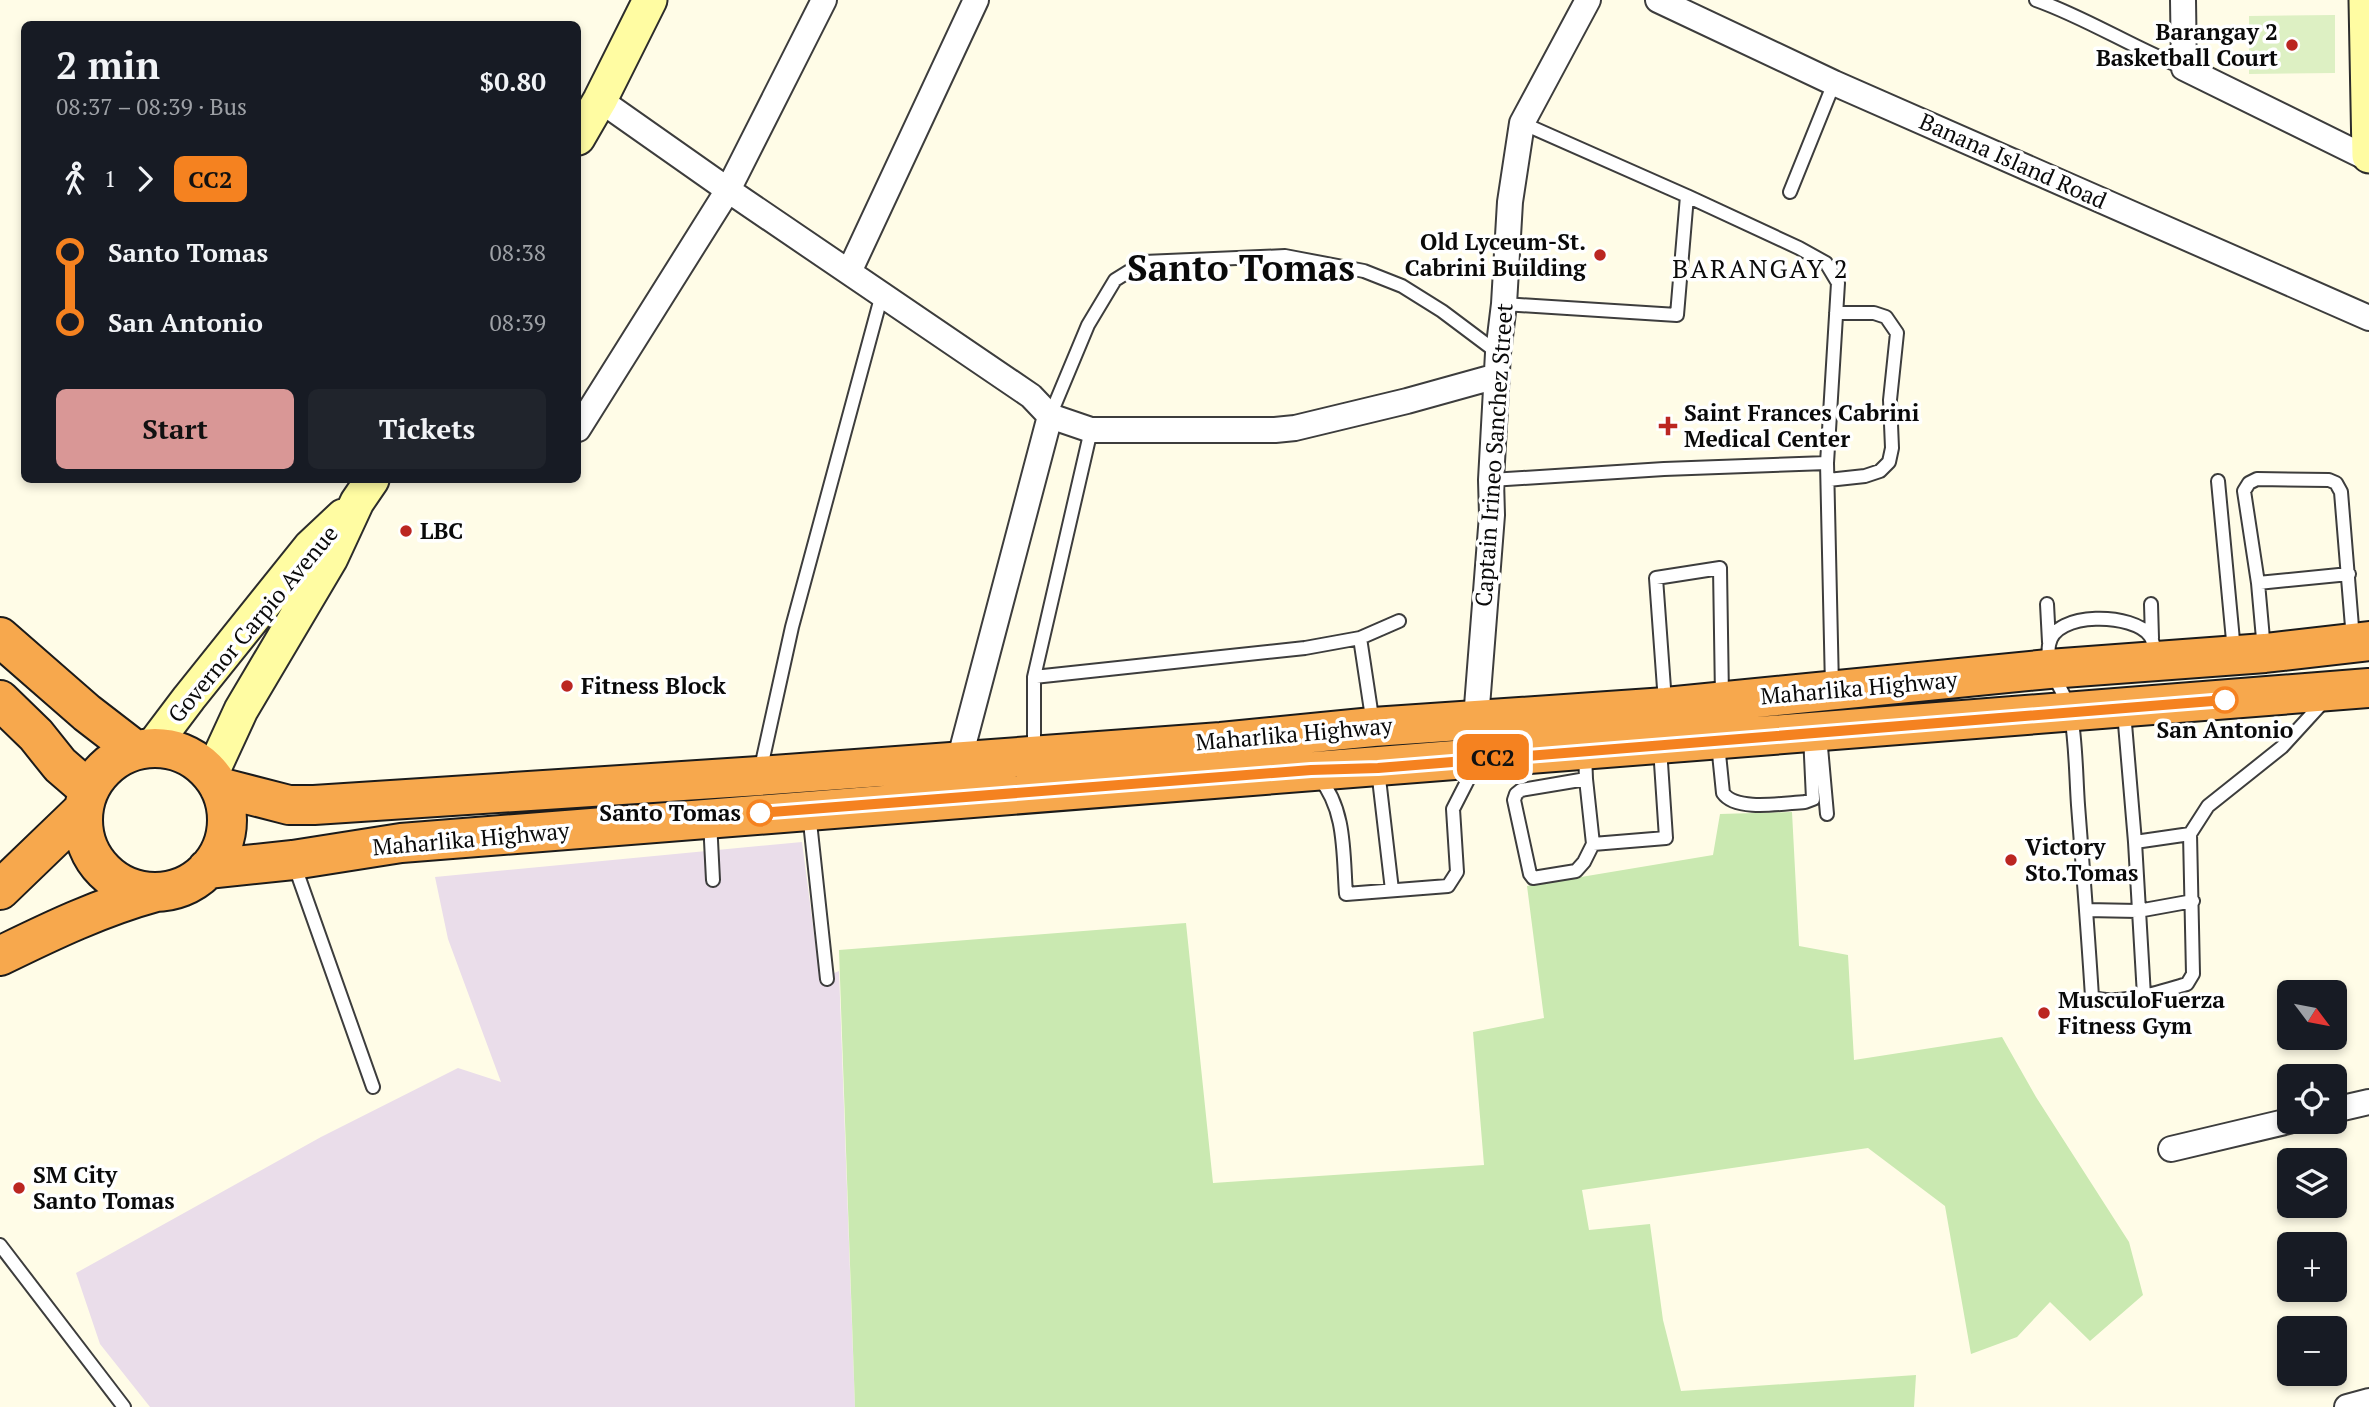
<!DOCTYPE html>
<html lang="en">
<head>
<meta charset="utf-8">
<style>
  :root { --surface:#171b24; --page:#20242c; --text:#f1f3f6; --muted:#9ea1a6; --accent:#d99796 }
  body { margin:0; font-family:"PT Serif",serif; background:var(--page); color:var(--text); height:100vh; display:flex; flex-direction:column; font-size:26px; white-space:nowrap }
  * { box-sizing:border-box; margin:0 }
  p { font-size:23px; color:var(--muted) }
  .icon { flex:none; width:38px; height:38px; fill:none; stroke:currentColor; stroke-width:2; stroke-linecap:round; stroke-linejoin:round }
  .map { position:relative; flex:1; overflow:hidden }
  .drawer { position:absolute; left:21px; top:21px; width:560px; height:462px; display:flex; flex-direction:column; background:var(--surface); border-radius:10px; box-shadow:0 4px 10px #0003 }
  .drawer>* { flex:none }
  .badge { padding:0 14px; border-radius:10px; font-size:24px; line-height:46px }
  .needle { width:46px; rotate:122deg }
  .fabs { position:absolute; left:2277px; top:980px; display:grid; gap:14px }
  .fabs a { display:grid; place-items:center; width:70px; height:70px; border-radius:10px; background:var(--surface); box-shadow:0 4px 10px #0003; font-size:35px }
  .map>.badge { position:absolute; translate:-50% -50%; box-shadow:0 0 0 4px #fff }
  .legs { display:flex; align-items:center; gap:10px; height:77px; padding:0 35px; font-size:23px }
  .legs p { margin-inline-start:auto }
  .summary { display:flex; align-items:center; justify-content:space-between; height:119px; padding:0 35px }
  h1 { font-size:38px; font-weight:800; line-height:52px }
  .cta { display:flex; gap:14px; margin-top:auto; padding:14px 35px }
  .cta a { flex:1; height:80px; border-radius:10px; background:var(--accent); color:#111; font-size:28px; font-weight:800; line-height:80px; text-align:center }
  .cta a+a { background:var(--page); color:var(--text) }
  ul { padding:0 35px; list-style:none }
  li { display:flex; align-items:center; gap:24px; height:70px; font-size:26px }
  li i { display:grid; place-items:center; width:10px; height:100%; margin:0 9px; background:currentColor }
  li i::after { content:''; width:18px; height:18px; margin:-9px; border:5px solid; border-radius:50%; background:var(--surface) }
  li p { margin-inline-start:auto }
  li:first-child i { background:linear-gradient(#0000 50%,currentColor 0) }
  li:last-child i { background:linear-gradient(currentColor 50%,#0000 0) }
  .map>svg:first-child { display:block }
  .industrial { fill:#eaddea }
  .green { fill:#cae9b1 }
  .pitch { fill:#ddf0c3 }
  .lines { fill:none; stroke-linecap:round; stroke-linejoin:round }
  .lane-casing { stroke:#3d3d3d; stroke-width:16 }
  .street-casing { stroke:#3d3d3d; stroke-width:28 }
  .secondary-casing { stroke:#2c2c2c; stroke-width:37 }
  .highway-casing { stroke:#1b1b1b; stroke-width:42 }
  .lane { stroke:#fff; stroke-width:12 }
  .street { stroke:#fff; stroke-width:24 }
  .secondary { stroke:#fffca2; stroke-width:33 }
  .highway { stroke:#f7a84d; stroke-width:38 }
  .line-1-casing { stroke:#fff; stroke-width:16 }
  .line-1 { stroke:#f58220; stroke-width:10 }
  .poi-dot { fill:#bb2621; stroke:#fff; stroke-width:2.5 }
  .stop-1-dot { fill:#fff; stroke:#f58220; stroke-width:3.5 }
  .labels { text-anchor:middle; stroke-width:7; stroke-linejoin:round; paint-order:stroke }
  .poi-label { font-size:23px; font-weight:bold; fill:#0a0a0a; stroke:#fff; text-anchor:start }
  .street-label { font-size:23px; fill:#0a0a0a; stroke:#fff }
  .stop-label { font-size:23px; font-weight:bold; fill:#0a0a0a; stroke:#fff }
  .quarter-label { font-size:26px; letter-spacing:2px; fill:#0a0a0a; stroke:#fff }
  .town-label { font-size:37px; font-weight:bold; fill:#0a0a0a; stroke:#fff }
</style>
</head>
<body>
<div class="map">
<svg width="2369" height="1407" viewBox="0 0 2369 1407">
  <rect width="100%" height="100%" fill="#fffce7"/>
  <path class="industrial" d="M 802,842 L 820,979 L 839,971 L 855,1407 L 150,1407 L 100,1344 L 76,1273 L 321,1137 L 458,1068 L 501,1082 L 448,939 L 435,877 Z"/>
  <path class="green" d="M 1792,812 L 1799,946 L 1848,955 L 1854,1060 L 2002,1037 L 2036,1097 L 2129,1242 L 2143,1295 L 2090,1341 L 2050,1302 L 2017,1337 L 1971,1354 L 1945,1206 L 1868,1148 L 1582,1190 L 1589,1230 L 1650,1224 L 1663,1320 L 1681,1391 L 1916,1375 L 1914,1407 L 855,1407 L 839,950 L 1186,923 L 1213,1183 L 1484,1165 L 1473,1032 L 1544,1018 L 1527,886 L 1713,855 L 1720,814 Z"/>
  <path class="pitch" d="M 2335,15 L 2335,73 L 2249,74 L 2249,16 Z"/>
  <g class="lines">
    <defs>
      <path id="lane" d="M 2036,0 C 2087,18 2133,48 2184,68
        M 1790,192 L 1834,83
        M 1687,196 L 1799,248 L 1826,263 L 1838,283 L 1827,463 L 1832,687
        M 1504,304 L 1677,315 L 1687,196 L 1522,123
        M 1050,416 L 1088,325 L 1115,280 L 1144,262 L 1285,256 L 1364,271 L 1402,286 L 1442,311 L 1498,353
        M 1491,480 L 1664,469 L 1827,463
        M 1828,480 L 1865,476 L 1880,471 L 1889,462 L 1892,448 L 1890,400 L 1897,333 L 1886,317 L 1874,313 L 1836,313
        M 2218,481 L 2234,651
        M 2258,583 L 2349,574
        M 2047,604 L 2049,642
        M 2151,604 L 2152,638
        M 1360,638 L 1373,724
        M 2264,650 L 2258,583 L 2244,491 L 2249,483 L 2257,479 L 2329,480 L 2336,483 L 2341,492 L 2353,639
        M 2154,656 C 2154,650 2154,641 2150,636 C 2135,613 2054,610 2049,645 C 2045,675 2066,689 2071,715 C 2076,744 2076,776 2078,805 C 2083,869 2088,933 2092,997 C 2117,1007 2162,991 2187,984 L 2193,974 L 2190,834 L 2208,806 L 2282,747 L 2325,700
        M 1034,677 L 1091,430
        M 1665,702 L 1656,578 L 1720,568 L 1722,697
        M 2124,712 L 2135,842 L 2144,996
        M 1820,736 L 1827,814
        M 1718,744 L 1723,793 C 1736,812 1784,803 1805,802 L 1813,799 L 1810,735
        M 1034,752 L 1034,677 L 1305,648 L 1360,638 L 1399,621
        M 1585,753 L 1586,779 L 1593,844 L 1666,838 L 1660,748
        M 1378,770 L 1392,890
        M 760,772 L 792,627 L 882,294
        M 1319,778 C 1346,809 1343,854 1346,894 L 1448,886 L 1457,872 L 1453,809 L 1475,766
        M 1586,779 L 1521,790 L 1516,794 L 1514,800 L 1530,874 L 1533,878 L 1576,871 L 1584,862 L 1593,844
        M 809,813 L 827,979
        M 710,821 L 713,880
        M 2135,842 L 2190,834
        M 294,864 L 373,1087
        M 2086,910 L 2138,911 L 2193,901
        M 0,1245 L 124,1407"/>
      <path id="street" d="M 1658,0 L 1834,83 L 2369,318
        M 2183,0 L 2184,68 L 2369,159
        M 600,100 L 728,190 L 1031,396 L 1050,416 L 959,761
        M 849,272 L 976,0
        M 1050,416 L 1091,430 L 1275,430 L 1295,428 L 1407,401 L 1497,376
        M 578,429 L 728,190 L 824,0
        M 1477,733 L 1476,719 L 1492,515 L 1491,480 L 1498,353 L 1504,304 L 1510,202 L 1522,123 L 1588,0
        M 2334,1110 L 2369,1102
        M 2171,1149 L 2289,1121
        M 2347,1407 L 2369,1401"/>
      <path id="secondary" d="M 2366,0 L 2369,156
        M 578,138 L 600,100 L 650,0
        M 152,747 L 189,698 L 310,547 L 343,516
        M 211,775 L 241,710 L 331,558 L 357,502 L 372,480"/>
      <path id="highway" d="M 0,637 L 87,713 L 135,750
        M 0,700 L 36,735 L 60,765 L 89,790
        M83 820a72 72 0 1 1 144 0a72 72 0 1 1-144 0Z
        M 219,787 L 289,805 L 314,805 L 759,776 L 1221,742 L 1373,727 L 1666,707 L 2049,669 L 2265,653 L 2369,641
        M 207,869 L 293,860 L 401,843 L 2369,688
        M 0,890 L 83,810
        M 0,956 C 51,931 101,907 156,892"/>
    </defs>
    <use href="#lane" class="lane-casing"/>
    <use href="#street" class="street-casing"/>
    <use href="#secondary" class="secondary-casing"/>
    <use href="#highway" class="highway-casing"/>
    <use href="#lane" class="lane"/>
    <use href="#street" class="street"/>
    <use href="#secondary" class="secondary"/>
    <use href="#highway" class="highway"/>
  </g>
  <g class="lines">
    <defs>
      <path id="line-1" d="M 760,813 L 1311,770 L 1378,768 L 2225,700"/>
    </defs>
    <use href="#line-1" class="line-1-casing"/>
    <use href="#line-1" class="line-1"/>
  </g>
  <g class="poi-dot">
    <circle cx="2292" cy="45" r="7"/>
    <circle cx="1600" cy="255" r="7"/>
    <path d="M1664.5 415.5h7v7h7v7h-7v7h-7v-7h-7v-7h7z"/>
    <circle cx="406" cy="531" r="7"/>
    <circle cx="567" cy="686" r="7"/>
    <circle cx="2011" cy="860" r="7"/>
    <circle cx="2044" cy="1013" r="7"/>
    <circle cx="19" cy="1188" r="7"/>
  </g>
  <g class="stop-1-dot">
    <circle cx="2225" cy="700" r="12"/>
    <circle cx="760" cy="813" r="12"/>
  </g>
  <g class="labels">
    <g class="poi-label">
      <text x="2278" y="40" text-anchor="end">Barangay 2<tspan x="2278" dy="26">Basketball Court</tspan></text>
      <text x="1586" y="250" text-anchor="end">Old Lyceum-St.<tspan x="1586" dy="26">Cabrini Building</tspan></text>
      <text x="1684" y="421">Saint Frances Cabrini<tspan x="1684" dy="26">Medical Center</tspan></text>
      <text x="420" y="539">LBC</text>
      <text x="581" y="694">Fitness Block</text>
      <text x="2025" y="855">Victory<tspan x="2025" dy="26">Sto.Tomas</tspan></text>
      <text x="2058" y="1008">MusculoFuerza<tspan x="2058" dy="26">Fitness Gym</tspan></text>
      <text x="33" y="1183">SM City<tspan x="33" dy="26">Santo Tomas</tspan></text>
    </g>
    <g class="street-label">
      <text transform="translate(2013 161) rotate(24)" y="8">Banana Island Road</text>
      <text transform="translate(1494 455) rotate(-86)" y="8">Captain Irineo Sanchez Street</text>
      <text transform="translate(253 624) rotate(-50)" y="8">Governor Carpio Avenue</text>
      <text transform="translate(1859 688) rotate(-5)" y="8">Maharlika Highway</text>
      <text transform="translate(1294 734) rotate(-5)" y="8">Maharlika Highway</text>
      <text transform="translate(471 839) rotate(-5)" y="8">Maharlika Highway</text>
    </g>
    <g class="stop-label">
      <text x="2225" y="738">San Antonio</text>
      <text x="741" y="821" text-anchor="end">Santo Tomas</text>
    </g>
    <g class="quarter-label">
      <text x="1761" y="278">BARANGAY 2</text>
    </g>
    <g class="town-label">
      <text x="1241" y="281">Santo Tomas</text>
    </g>
  </g>
</svg>
<div class="fabs">
<a><svg class="needle" viewBox="-14 -14 28 28"><path d="M0-13l5 13h-10z" fill="#e53935"/><path d="M0 13l5-13h-10z" fill="#9ea1a6"/></svg></a>
<a><svg class="icon" aria-label="locate" viewBox="0 0 24 24"><circle cx="12" cy="12" r="6"/><path d="M12 2v4M12 18v4M2 12h4M18 12h4"/></svg></a>
<a><svg class="icon" aria-label="layers" viewBox="0 0 24 24"><path d="M12 4l9 5-9 5-9-5zM3 14l9 5 9-5"/></svg></a>
<a>+</a>
<a>−</a>
</div>
<b class="badge" style="left:1493px;top:757px;background:#f58220;color:#111">CC2</b>
<section class="drawer">
<div class="summary"><div><h1>2 min</h1><p>08:37 – 08:39 · Bus</p></div><b>$0.80</b></div>
<div class="legs"><svg class="icon" aria-label="walk" viewBox="0 0 24 24"><circle cx="13" cy="4" r="2"/><path d="M13 8l-2 6 4 7M11 14l-3 7M7 12l3-4h3l4 4"/></svg>1<svg class="icon" aria-label="forward" viewBox="0 0 24 24"><path d="M9 5l7 7-7 7"/></svg><b class="badge" style="background:#f58220;color:#111">CC2</b></div>
<ul>
<li><i style="color:#f58220"></i><b>Santo Tomas</b><p>08:38</p></li>
<li><i style="color:#f58220"></i><b>San Antonio</b><p>08:39</p></li>
</ul>
<div class="cta"><a>Start</a><a>Tickets</a></div>
</section>
</div>
</body>
</html>
